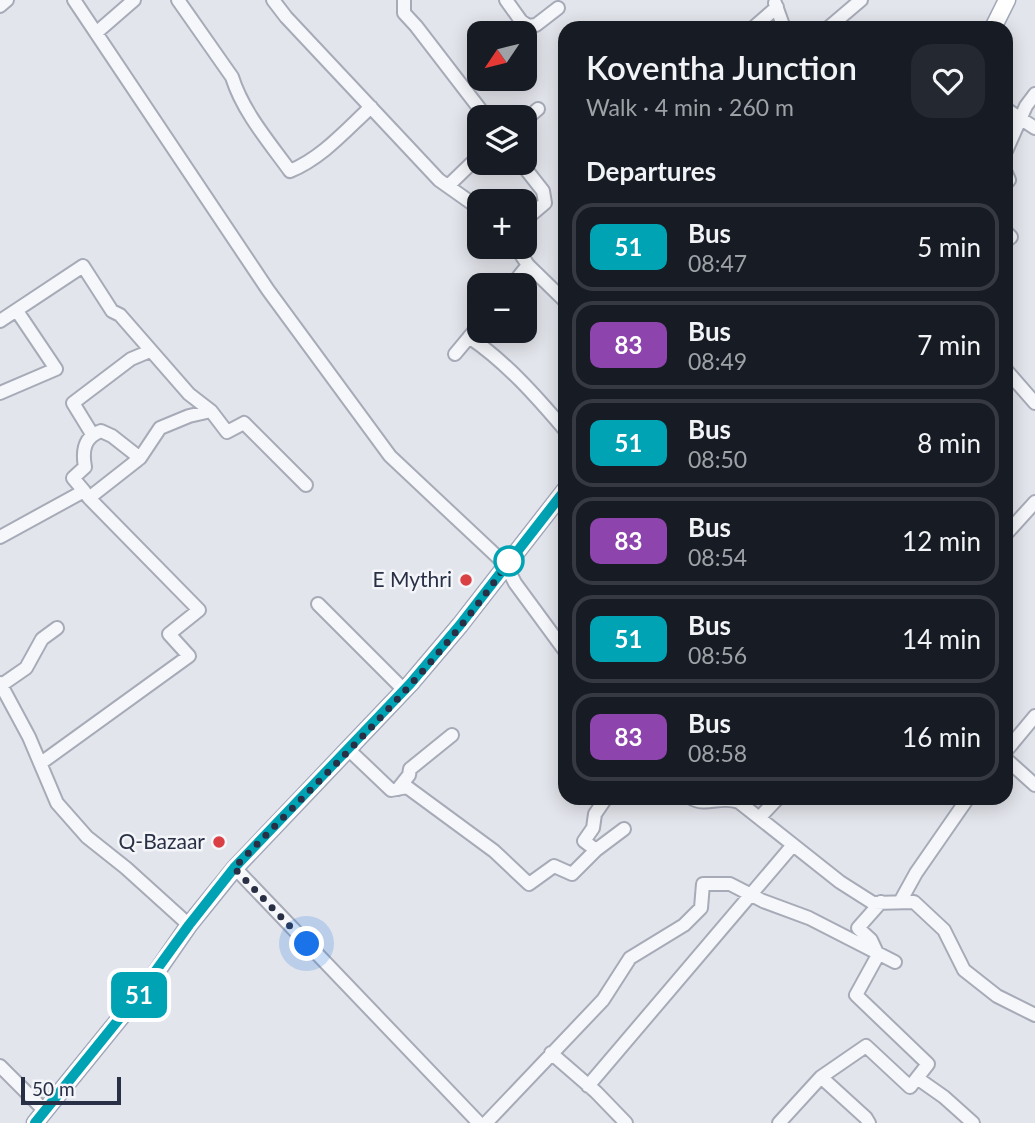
<!DOCTYPE html>
<html lang="en">
<head>
<meta charset="utf-8">
<style>
  :root { --surface:#171b24; --page:#242831; --text:#f1f3f6; --muted:#9ea1a6; --line:#363941 }
  body { margin:0; font-family:Lato,sans-serif; background:var(--page); color:var(--text); height:100vh; display:flex; flex-direction:column; font-size:26px; white-space:nowrap }
  * { box-sizing:border-box; margin:0 }
  p { font-size:23px; color:var(--muted) }
  .icon { flex:none; width:38px; height:38px; fill:none; stroke:currentColor; stroke-width:2; stroke-linecap:round; stroke-linejoin:round }
  .map { position:relative; flex:1; overflow:hidden }
  .drawer { position:absolute; left:558px; top:21px; width:455px; height:784px; display:flex; flex-direction:column; background:var(--surface); border-radius:21px; box-shadow:0 4px 18px #0003 }
  .drawer>* { flex:none }
  .badge { padding:0 14px; border-radius:10px; font-size:24px; line-height:46px }
  .needle { width:46px; rotate:235deg }
  .tools { position:absolute; left:467px; top:21px; display:grid; gap:14px }
  .tools a { display:grid; place-items:center; width:70px; height:70px; border-radius:14px; background:var(--surface); box-shadow:0 4px 18px #0003; font-size:35px }
  .scale { position:absolute; left:21px; bottom:18px; width:100px; box-sizing:border-box; padding-left:7px; border:4px solid #293046; border-top:0; font-size:19px; line-height:24px; white-space:nowrap; color:#293046; -webkit-text-stroke:5px #f3f5f9; paint-order:stroke }
  .you { position:absolute; width:35px; height:35px; margin:-18px; border:5px solid #fff; border-radius:50%; background:#1a73e8; box-shadow:0 0 0 10px #1a73e833 }
  .map>.badge { position:absolute; translate:-50% -50%; box-shadow:0 0 0 4px #fff }
  h2 { padding:0 28px; font-size:26px; line-height:63px }
  .round { display:grid; place-items:center; flex:none; width:74px; height:74px; border-radius:21px; background:var(--page) }
  .head { display:flex; align-items:center; justify-content:space-between; height:119px; padding:0 28px }
  h1 { font-size:33px; font-weight:600; line-height:52px }
  ul { padding:0; list-style:none }
  li { display:flex; align-items:center; gap:21px; height:88px; margin:0 14px 10px; padding:0 14px; border:4px solid var(--line); border-radius:21px }
  li div { flex:1 }
  li b { display:block; font-size:26px }
  li em { font-style:normal }
  li .badge { min-width:77px; font-weight:700; text-align:center }
  .map>svg:first-child { display:block }
  .lines { fill:none; stroke-linecap:round; stroke-linejoin:round }
  .minor-casing { stroke:#a7abb7; stroke-width:16 }
  .major-casing { stroke:#a1a7b9; stroke-width:19 }
  .minor { stroke:#f6f7fa; stroke-width:12 }
  .major { stroke:#fff; stroke-width:16 }
  .line-casing { stroke:#fff; stroke-width:16 }
  .line { stroke:#00a3b4; stroke-width:10 }
  .walk { stroke:#293046; stroke-width:7; stroke-dasharray:0 12.6 }
  .stop-dot { fill:#fff; stroke:#00a3b4; stroke-width:3.5 }
  .poi-dot { fill:#da3f43; stroke:#f3f5f9; stroke-width:2.5 }
  .labels { text-anchor:middle; stroke-width:5; stroke-linejoin:round; paint-order:stroke }
  .poi-label { font-size:21px; fill:#293046; stroke:#f3f5f9; text-anchor:end }
</style>
</head>
<body>
<div class="map">
<svg width="1035" height="1123" viewBox="0 0 1035 1123">
  <rect width="100%" height="100%" fill="#e3e5ec"/>
  <g class="lines">
    <defs>
      <path id="minor" d="M 74,0 L 268,290 L 390,456 L 506,565 L 515,583 L 565,651
        M 178,0 L 232,77 C 243,112 269,142 290,171 C 322,158 346,130 371,107
        M 273,0 L 286,17 L 439,180 L 480,209
        M 404,0 L 404,13 L 416,26 L 486,117
        M 506,0 L 521,21 L 528,26 L 536,25 L 558,8
        M 775,3 L 784,28
        M 0,6 L 7,0
        M 753,28 L 777,7
        M 828,28 L 861,0
        M 96,33 L 134,0
        M 1006,109 L 1035,128
        M 525,120 L 538,109
        M 1006,151 L 1026,106 L 1035,94
        M 521,163 L 543,191 L 545,203 L 525,220
        M 1006,173 L 1009,180 L 1006,183
        M 448,186 L 480,155
        M 1006,232 L 1011,237 L 1006,241
        M 516,247 L 528,265 L 565,301
        M 512,285 L 528,265
        M 0,321 L 83,266 L 112,311 L 120,315 L 189,394 L 211,411 L 227,432 L 244,423 L 306,485
        M 469,337 C 506,362 536,396 565,430
        M 455,354 L 480,324
        M 1006,370 L 1035,403
        M 0,393 L 56,369 L 17,311
        M 92,434 L 73,403 L 131,359 L 150,351
        M 84,491 L 73,478 L 85,467 C 82,451 84,437 101,431 L 112,436 L 140,458
        M 1006,534 L 1035,502
        M 0,537 L 84,491 L 89,498 L 140,458 L 160,428 L 189,416 L 211,411
        M 318,604 L 404,690
        M 0,683 L 29,737 L 57,803 L 87,837 L 126,868 L 189,925
        M 0,686 L 26,668 L 42,639 L 57,628
        M 348,749 L 391,790 L 407,787 L 494,851 L 529,884 L 554,866 L 572,874 L 596,850 L 584,841 L 593,828 L 595,814 L 606,798
        M 1006,751 L 1035,716
        M 1006,759 L 1035,785
        M 41,763 L 189,656 L 169,634 L 199,610 L 89,498
        M 398,789 L 409,775 L 410,769 L 452,735
        M 691,798 C 706,807 722,795 739,802 L 840,882 L 873,903 L 914,902 L 944,930 L 964,970 L 997,996 L 1035,1015
        M 759,818 L 778,798
        M 596,850 L 624,829
        M 235,868 L 479,1123
        M 900,902 L 916,873 L 968,798
        M 551,1053 L 596,1092 L 626,1123
        M 0,1066 L 45,1111
        M 821,1077 L 866,1118 L 869,1123
        M 917,1078 L 944,1097 L 973,1123
        M 588,1086 L 793,845
        M 486,1123 L 603,1000 L 630,958 L 684,925 L 701,908 L 703,884 L 730,884 L 763,901 L 809,918 L 895,962
        M 779,1123 L 821,1077 L 866,1046 L 910,1087 L 928,1064 L 856,995 L 878,955 L 871,940 L 858,928 L 881,902"/>
      <path id="major" d="M 993,28 L 1007,0
        M 35,1123 L 151,980 L 189,925 L 235,868 L 410,684 L 460,625 L 565,490"/>
    </defs>
    <use href="#minor" class="minor-casing"/>
    <use href="#major" class="major-casing"/>
    <use href="#minor" class="minor"/>
    <use href="#major" class="major"/>
  </g>
  <g class="lines">
    <defs>
      <path id="line" d="M 35,1123 L 136,998 L 189,925 L 234,868 L 410,684 L 460,625 L 565,490"/>
    </defs>
    <use href="#line" class="line-casing"/>
    <use href="#line" class="line"/>
    <path class="walk" d="M 307,944 L 234,868 C 329,769 432,674 509,561"/>
  </g>
  <circle class="stop-dot" cx="509" cy="561" r="14"/>
  <g class="poi-dot">
    <circle cx="466" cy="580" r="7"/>
    <circle cx="219" cy="842" r="7"/>
  </g>
  <g class="labels">
    <g class="poi-label">
      <text x="452" y="587">E Mythri</text>
      <text x="205" y="849">Q-Bazaar</text>
    </g>
  </g>
</svg>
<div class="tools">
<a><svg class="needle" viewBox="-14 -14 28 28"><path d="M0-13l5 13h-10z" fill="#e53935"/><path d="M0 13l5-13h-10z" fill="#9ea1a6"/></svg></a>
<a><svg class="icon" aria-label="layers" viewBox="0 0 24 24"><path d="M12 4l9 5-9 5-9-5zM3 14l9 5 9-5"/></svg></a>
<a>+</a>
<a>−</a>
</div>
<div class="scale">50 m</div>
<div class="you" style="left:307px;top:944px"></div>
<b class="badge" style="left:139px;top:995px;background:#00a3b4;color:#fff">51</b>
<section class="drawer">
<div class="head"><div><h1>Koventha Junction</h1><p>Walk · 4 min · 260 m</p></div><a class="round"><svg class="icon" aria-label="heart" viewBox="0 0 24 24"><path d="M12 20l-8-8c-3-5 5-10 8-4 3-6 11-1 8 4z"/></svg></a></div>
<h2>Departures</h2>
<ul>
<li><span class="badge" style="background:#00a3b4;color:#fff">51</span><div><b>Bus</b><p>08:47</p></div><em>5 min</em></li>
<li><span class="badge" style="background:#8e44ad;color:#fff">83</span><div><b>Bus</b><p>08:49</p></div><em>7 min</em></li>
<li><span class="badge" style="background:#00a3b4;color:#fff">51</span><div><b>Bus</b><p>08:50</p></div><em>8 min</em></li>
<li><span class="badge" style="background:#8e44ad;color:#fff">83</span><div><b>Bus</b><p>08:54</p></div><em>12 min</em></li>
<li><span class="badge" style="background:#00a3b4;color:#fff">51</span><div><b>Bus</b><p>08:56</p></div><em>14 min</em></li>
<li><span class="badge" style="background:#8e44ad;color:#fff">83</span><div><b>Bus</b><p>08:58</p></div><em>16 min</em></li>
</ul>
</section>
</div>
</body>
</html>
